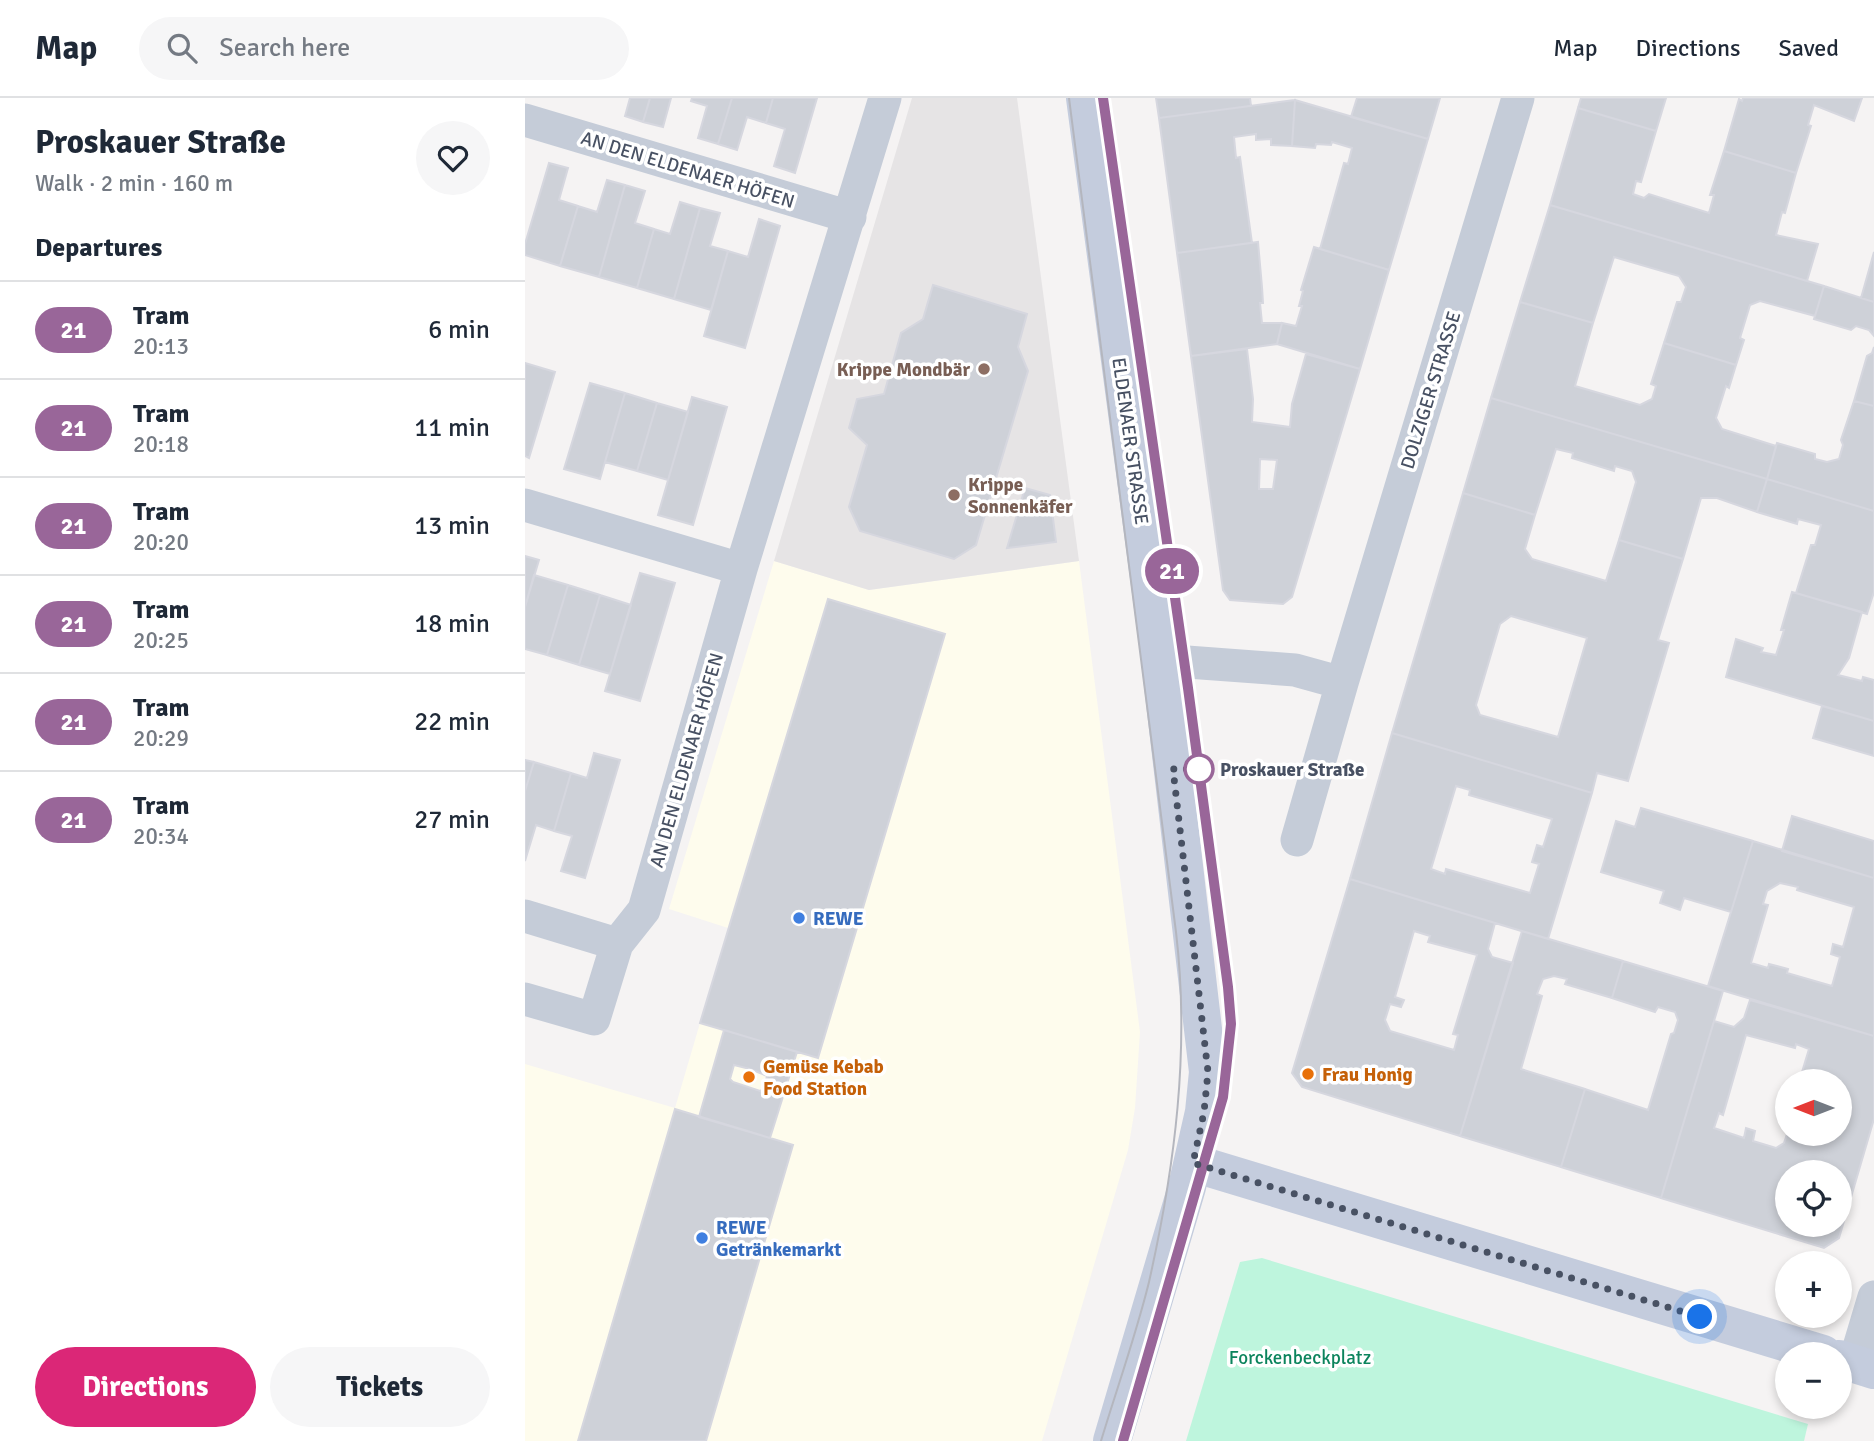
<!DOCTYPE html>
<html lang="en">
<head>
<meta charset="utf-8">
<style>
  :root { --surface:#fff; --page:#f6f6f7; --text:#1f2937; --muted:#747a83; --line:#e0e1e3; --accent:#db2777 }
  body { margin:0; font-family:Signika,sans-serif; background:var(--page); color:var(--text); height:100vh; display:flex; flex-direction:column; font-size:26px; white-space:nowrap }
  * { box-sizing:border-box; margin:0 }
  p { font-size:23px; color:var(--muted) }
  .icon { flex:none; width:38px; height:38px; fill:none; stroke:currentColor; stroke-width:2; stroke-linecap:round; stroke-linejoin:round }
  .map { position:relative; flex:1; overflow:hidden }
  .details { display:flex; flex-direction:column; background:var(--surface); width:525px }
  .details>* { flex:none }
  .badge { padding:0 14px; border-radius:23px; font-size:24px; line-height:46px }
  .needle { width:46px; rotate:270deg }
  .controls { position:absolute; left:1250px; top:971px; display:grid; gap:14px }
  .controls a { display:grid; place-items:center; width:77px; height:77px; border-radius:50%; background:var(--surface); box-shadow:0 4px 10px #0003; font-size:35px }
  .you { position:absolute; width:35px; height:35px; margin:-18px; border:5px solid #fff; border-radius:50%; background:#1a73e8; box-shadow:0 0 0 10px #1a73e833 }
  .map>.badge { position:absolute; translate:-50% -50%; box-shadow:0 0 0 4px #fff }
  h2 { padding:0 35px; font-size:26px; line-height:63px }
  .round { display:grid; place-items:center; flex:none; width:74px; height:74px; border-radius:37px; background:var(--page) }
  .overview { display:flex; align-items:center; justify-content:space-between; height:119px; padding:0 35px }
  h1 { font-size:33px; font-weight:700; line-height:52px }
  .primary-button { display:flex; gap:14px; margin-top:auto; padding:14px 35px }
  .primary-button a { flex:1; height:80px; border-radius:42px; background:var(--accent); color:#fff; font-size:28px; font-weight:700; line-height:80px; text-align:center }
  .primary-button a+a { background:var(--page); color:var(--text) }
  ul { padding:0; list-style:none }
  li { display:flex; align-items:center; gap:21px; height:98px; padding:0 35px; border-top:2px solid var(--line) }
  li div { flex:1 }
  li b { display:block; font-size:26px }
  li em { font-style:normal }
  li .badge { min-width:77px; font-weight:700; text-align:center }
  header { display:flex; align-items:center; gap:42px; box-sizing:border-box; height:98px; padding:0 35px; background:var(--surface); border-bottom:2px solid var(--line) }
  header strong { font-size:33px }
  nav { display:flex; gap:38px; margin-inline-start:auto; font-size:24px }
  .search { width:490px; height:63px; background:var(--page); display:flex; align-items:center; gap:18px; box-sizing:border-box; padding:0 24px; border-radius:38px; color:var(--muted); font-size:26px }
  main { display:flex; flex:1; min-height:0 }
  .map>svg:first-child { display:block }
  .commercial { fill:#fefced }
  .education { fill:#e6e4e5 }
  .green { fill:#bef5dd }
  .building { fill:#ced1d8; stroke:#d6d7df; stroke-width:2; fill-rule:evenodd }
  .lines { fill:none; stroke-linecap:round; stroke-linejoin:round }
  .street { stroke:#c5ccd8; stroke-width:33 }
  .secondary { stroke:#c4ccdd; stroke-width:38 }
  .tram { stroke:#b4b6be; stroke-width:2 }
  .line-casing { stroke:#fff; stroke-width:16 }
  .line { stroke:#969; stroke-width:10 }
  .walk { stroke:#485163; stroke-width:7; stroke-dasharray:0 12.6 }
  .education-dot { fill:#8d6e63; stroke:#fff; stroke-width:2.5 }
  .stop-dot { fill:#fff; stroke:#969; stroke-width:3.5 }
  .shop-dot { fill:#3f7fe0; stroke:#fff; stroke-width:2.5 }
  .food-dot { fill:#e8710a; stroke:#fff; stroke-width:2.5 }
  .labels { text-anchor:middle; stroke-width:7; stroke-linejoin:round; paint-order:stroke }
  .street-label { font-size:19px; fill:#485163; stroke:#fff }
  .education-label { font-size:19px; font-weight:bold; fill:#785e54; stroke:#fff; text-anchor:end }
  .stop-label { font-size:19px; font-weight:bold; fill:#485163; stroke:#fff; text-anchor:start }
  .shop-label { font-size:19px; font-weight:bold; fill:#366cbe; stroke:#fff; text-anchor:start }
  .food-label { font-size:19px; font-weight:bold; fill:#c56008; stroke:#fff; text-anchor:start }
  .park-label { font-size:19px; fill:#0c845d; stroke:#fff }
</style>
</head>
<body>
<header>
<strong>Map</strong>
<div class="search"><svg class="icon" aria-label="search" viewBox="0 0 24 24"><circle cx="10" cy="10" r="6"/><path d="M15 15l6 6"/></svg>Search here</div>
<nav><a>Map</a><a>Directions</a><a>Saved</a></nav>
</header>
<main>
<section class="details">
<div class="overview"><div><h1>Proskauer Straße</h1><p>Walk · 2 min · 160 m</p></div><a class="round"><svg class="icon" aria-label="heart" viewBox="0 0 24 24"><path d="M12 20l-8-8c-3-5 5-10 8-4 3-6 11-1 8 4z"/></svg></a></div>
<h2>Departures</h2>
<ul>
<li><span class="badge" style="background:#969;color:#fff">21</span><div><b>Tram</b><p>20:13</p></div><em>6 min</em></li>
<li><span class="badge" style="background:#969;color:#fff">21</span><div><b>Tram</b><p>20:18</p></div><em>11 min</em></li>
<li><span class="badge" style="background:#969;color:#fff">21</span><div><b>Tram</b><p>20:20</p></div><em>13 min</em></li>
<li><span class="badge" style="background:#969;color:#fff">21</span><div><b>Tram</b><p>20:25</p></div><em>18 min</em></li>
<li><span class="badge" style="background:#969;color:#fff">21</span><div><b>Tram</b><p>20:29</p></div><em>22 min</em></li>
<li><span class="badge" style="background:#969;color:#fff">21</span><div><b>Tram</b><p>20:34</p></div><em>27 min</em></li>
</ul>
<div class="primary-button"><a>Directions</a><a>Tickets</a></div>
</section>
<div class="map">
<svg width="1349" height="1343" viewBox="0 0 1349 1343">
  <rect width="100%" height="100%" fill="#f5f3f3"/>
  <path class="commercial" d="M 249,463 L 344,492 L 554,463 L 615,934 L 610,1010 L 603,1052 L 517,1343 L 0,1343 L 0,966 L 150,1010 L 203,830 L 144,811 Z"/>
  <path class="education" d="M 387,0 L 492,0 L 554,463 L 344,492 L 249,463 Z"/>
  <path class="green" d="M 737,1160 L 1283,1326 L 1279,1343 L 661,1343 L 715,1164 Z"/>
  <path class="building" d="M 105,0 L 125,0 L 118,24 L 100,18 Z
    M 125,0 L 146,0 L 138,29 L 118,24 Z
    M 167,0 L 207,0 L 193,46 L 173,40 L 182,8 L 166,3 Z
    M 207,0 L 248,0 L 241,25 L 222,19 L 212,52 L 193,46 Z
    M 248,0 L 292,0 L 270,75 L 249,68 L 260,31 L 241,25 Z
    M 631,0 L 725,0 L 726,8 L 634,20 Z
    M 832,0 L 915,0 L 903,41 L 826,19 Z
    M 1056,0 L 1141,0 L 1131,33 L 1053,10 Z
    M 1218,0 L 1337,0 L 1329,23 L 1289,7 L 1283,27 L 1286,28 L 1271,75 L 1199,53 L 1214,1 L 1217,3 Z
    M 770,2 L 903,41 L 864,172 L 795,151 L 819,65 L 823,66 L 827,50 L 807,44 L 806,47 L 791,46 L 790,50 L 767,48 Z
    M 770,2 L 767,48 L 746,47 L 746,41 L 731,42 L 731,36 L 709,39 L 711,60 L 715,59 L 727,145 L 652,155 L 634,20 Z
    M 1053,10 L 1131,33 L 1116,84 L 1111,83 L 1108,96 L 1119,100 L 1124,96 L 1184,115 L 1189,97 L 1185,97 L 1199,53 L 1271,75 L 1260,115 L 1257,114 L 1251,137 L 1293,146 L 1282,183 L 1025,107 Z
    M 24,65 L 43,70 L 34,102 L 53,108 L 35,168 L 0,157 L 0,146 Z
    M 82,82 L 100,87 L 74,179 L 35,168 L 53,108 L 72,114 Z
    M 100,87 L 120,93 L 110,125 L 129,131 L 112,190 L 74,179 Z
    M 155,104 L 175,110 L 149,201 L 112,190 L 129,131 L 145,136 Z
    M 1025,107 L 1299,188 L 1290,218 L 1235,203 L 1225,207 L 1215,240 L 1219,242 L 1211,267 L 1139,245 L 1152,204 L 1156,204 L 1161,189 L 1154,178 L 1089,159 L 1068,225 L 995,204 Z
    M 175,110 L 195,115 L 185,148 L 203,153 L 186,212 L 149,201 Z
    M 234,121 L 255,128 L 220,250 L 179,238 L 203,153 L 223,159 Z
    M 733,144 L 737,189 L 738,205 L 735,205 L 737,225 L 757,225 L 752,246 L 666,258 L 652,155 Z
    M 789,149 L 864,172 L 835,271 L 752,246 L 757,225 L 771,228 L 777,208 L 774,208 L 778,193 L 776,192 Z
    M 1349,154 L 1349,204 L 1336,200 Z
    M 408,187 L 502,216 L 493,249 L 503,273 L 451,447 L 429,461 L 335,433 L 324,409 L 342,347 L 324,330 L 332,301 L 359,296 L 376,235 L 398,221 Z
    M 1299,188 L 1349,204 L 1349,238 L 1344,232 L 1331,228 L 1326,232 L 1289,221 Z
    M 995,204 L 1068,225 L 1050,288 L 1115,307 L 1127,301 L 1131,288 L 1126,286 L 1139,245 L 1211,267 L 1204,290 L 1201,288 L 1191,320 L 1197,331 L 1251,348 L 1242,381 L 966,300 Z
    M 1349,249 L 1349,308 L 1329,303 L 1342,258 L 1347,255 Z
    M 722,251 L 728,301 L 727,324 L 765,329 L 767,306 L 781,256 L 835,271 L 767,499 L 758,506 L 705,502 L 698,492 L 666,258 ZM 735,361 L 752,362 L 748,391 L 734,391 Z
    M 0,265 L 30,274 L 4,360 L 0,358 Z
    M 65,285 L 100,295 L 75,381 L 39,371 Z
    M 100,295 L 132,305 L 112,373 L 80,364 Z
    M 167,299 L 202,309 L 168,427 L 133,417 Z
    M 966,300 L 1242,381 L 1232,414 L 1192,400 L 1176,400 L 1158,461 L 1094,442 L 1111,384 L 1107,373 L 1090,368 L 1089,373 L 1047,360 L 1048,355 L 1031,351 L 1010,417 L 938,395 Z
    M 1329,303 L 1349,308 L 1349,413 L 1242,381 L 1252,345 L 1290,356 L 1290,361 L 1302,364 L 1314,361 L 1318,347 L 1316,342 Z
    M 132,305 L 163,314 L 143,382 L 112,373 Z
    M 1242,381 L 1349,413 L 1349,494 L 1342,516 L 1271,495 L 1286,447 L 1290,447 L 1296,427 L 1273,421 L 1272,426 L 1232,414 Z
    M 500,390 L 525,397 L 531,444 L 482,450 Z
    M 938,395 L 1010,417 L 1000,451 L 1007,461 L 1081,483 L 1094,442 L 1158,461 L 1133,542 L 1144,545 L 1103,683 L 1072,675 L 1067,695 L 867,635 ZM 986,518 L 1062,540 L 1033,639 L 955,617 L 951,607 L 975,526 Z
    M 0,458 L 14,462 L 0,509 Z
    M 115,475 L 150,485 L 115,603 L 80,593 Z
    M 9,477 L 43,487 L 22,557 L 0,551 L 0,509 Z
    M 43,487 L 75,497 L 54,567 L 22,557 Z
    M 1267,494 L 1337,514 L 1324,560 L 1313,577 L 1337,583 L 1338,579 L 1349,582 L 1349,623 L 1201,579 L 1211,541 L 1238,550 L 1236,554 L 1251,557 L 1259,532 L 1256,532 Z
    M 75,497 L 106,507 L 85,576 L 54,567 Z
    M 303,501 L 420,536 L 293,960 L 175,925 Z
    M 1297,608 L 1349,623 L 1349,658 L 1288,640 Z
    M 867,635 L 1067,695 L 1023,841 L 825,781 ZM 931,688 L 945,692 L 944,697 L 1027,721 L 1018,749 L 1012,747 L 1007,764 L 1014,766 L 1005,795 L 921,771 L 920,776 L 906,771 Z
    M 69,655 L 95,662 L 60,780 L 36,773 L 47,738 L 29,733 L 46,675 L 62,680 Z
    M 0,662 L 9,664 L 0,693 Z
    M 9,664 L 46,675 L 29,733 L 11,727 L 0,763 L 0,693 Z
    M 1116,710 L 1228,743 L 1206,814 L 1159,800 L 1155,812 L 1135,805 L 1139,793 L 1076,774 L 1091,723 L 1110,729 Z
    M 1267,718 L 1349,743 L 1349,780 L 1257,753 Z
    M 1228,743 L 1349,780 L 1349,938 L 1183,888 ZM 1255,785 L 1273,789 L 1272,792 L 1329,809 L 1318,849 L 1308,846 L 1306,856 L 1315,859 L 1307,888 L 1262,875 L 1263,871 L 1244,866 L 1243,870 L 1226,865 L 1243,807 L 1238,806 L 1242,793 Z
    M 825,781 L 970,825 L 963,851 L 967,859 L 988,865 L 935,1038 L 777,989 L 767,975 ZM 889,833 L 905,838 L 903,844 L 952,857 L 928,936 L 933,937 L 929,952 L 865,933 L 860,922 L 865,906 L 876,909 L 879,902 L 870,899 Z
    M 997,833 L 1098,863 L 1087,900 L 1040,886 L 1042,881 L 1029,878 L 1018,881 L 1012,896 L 1017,898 L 996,971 L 1060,991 L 1036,1069 L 935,1038 Z
    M 1098,863 L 1198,893 L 1136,1100 L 1036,1069 L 1060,991 L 1123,1012 L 1146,936 L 1149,935 L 1153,922 L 1150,914 L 1133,909 L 1130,914 L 1087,900 Z
    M 1225,902 L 1349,938 L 1349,1021 L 1314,1140 L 1299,1150 L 1136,1100 L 1189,923 L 1209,929 L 1219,920 ZM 1221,937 L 1270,950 L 1271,946 L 1284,951 L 1274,984 L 1314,984 L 1314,1036 L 1262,1036 L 1259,1045 L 1251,1050 L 1228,1043 L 1230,1033 L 1221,1030 L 1219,1040 L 1189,1030 L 1194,1015 L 1198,1017 ZM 1262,1074 L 1314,1074 L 1314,1127 L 1262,1127 Z
    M 199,932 L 272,954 L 245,1040 L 174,1019 Z
    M 209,967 L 225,971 L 242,978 L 239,991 L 235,993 L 208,984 L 205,981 Z
    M 150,1011 L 268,1047 L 181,1343 L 53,1343 Z"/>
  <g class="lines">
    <path class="street" d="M 0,22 L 325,119
      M 0,407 L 216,471
      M 635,562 L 770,572 L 817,585
      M 772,742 L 817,585 L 993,0
      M 0,818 L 92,846
      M 0,901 L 69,921 L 92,846 L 119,812 L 216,471 L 360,0
      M 1329,1266 L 1349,1199"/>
    <path class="secondary" d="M 560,0 L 635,562 L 683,974 L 679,1014 L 662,1089 L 587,1343
      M 668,1065 L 1298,1256
      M 1314,1261 L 1349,1272"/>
    <path class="tram" d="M 544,0 L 651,834 C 665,952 650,1068 624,1184 C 611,1237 592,1290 576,1343
      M 578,0 L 674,671 L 703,889 L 706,926 L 698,1000 L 598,1343"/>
  </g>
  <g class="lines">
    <defs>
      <path id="line" d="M 578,0 L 663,590 L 703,889 L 706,926 L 698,999 L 598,1343"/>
    </defs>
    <use href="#line" class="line-casing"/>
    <use href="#line" class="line"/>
    <path class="walk" d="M 674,671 L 648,671 L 683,974 L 679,1014 L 668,1065 L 1175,1219"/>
  </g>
  <g class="education-dot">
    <circle cx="459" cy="271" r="7"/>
    <circle cx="429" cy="397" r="7"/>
  </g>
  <circle class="stop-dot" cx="674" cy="671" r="14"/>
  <g class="shop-dot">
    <circle cx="274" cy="820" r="7"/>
    <circle cx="177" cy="1140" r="7"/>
  </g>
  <g class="food-dot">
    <circle cx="783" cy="976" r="7"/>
    <circle cx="224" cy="979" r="7"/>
  </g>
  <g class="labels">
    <g class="street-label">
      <text transform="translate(163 71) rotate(17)" y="7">AN DEN ELDENAER HÖFEN</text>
      <text transform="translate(905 292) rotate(-73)" y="7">DOLZIGER STRASSE</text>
      <text transform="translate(606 343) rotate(82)" y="7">ELDENAER STRASSE</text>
      <text transform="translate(161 662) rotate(-74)" y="7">AN DEN ELDENAER HÖFEN</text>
    </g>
    <g class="education-label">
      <text x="445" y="278">Krippe Mondbär</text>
      <text x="443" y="393" text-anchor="start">Krippe<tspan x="443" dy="22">Sonnenkäfer</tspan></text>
    </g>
    <g class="stop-label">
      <text x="695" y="678">Proskauer Straße</text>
    </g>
    <g class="shop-label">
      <text x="288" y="827">REWE</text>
      <text x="191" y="1136">REWE<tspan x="191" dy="22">Getränkemarkt</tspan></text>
    </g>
    <g class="food-label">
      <text x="238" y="975">Gemüse Kebab<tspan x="238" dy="22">Food Station</tspan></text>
      <text x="797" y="983">Frau Honig</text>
    </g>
    <g class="park-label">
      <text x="775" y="1266">Forckenbeckplatz</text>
    </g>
  </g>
</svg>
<div class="controls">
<a><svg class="needle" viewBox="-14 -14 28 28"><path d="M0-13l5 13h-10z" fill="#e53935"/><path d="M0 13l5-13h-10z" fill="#747a83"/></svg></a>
<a><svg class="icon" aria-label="locate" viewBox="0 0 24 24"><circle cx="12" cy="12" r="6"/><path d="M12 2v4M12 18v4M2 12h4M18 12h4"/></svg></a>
<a>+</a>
<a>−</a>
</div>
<div class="you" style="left:1175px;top:1219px"></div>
<b class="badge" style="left:647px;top:473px;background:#969;color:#fff">21</b>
</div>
</main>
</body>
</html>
